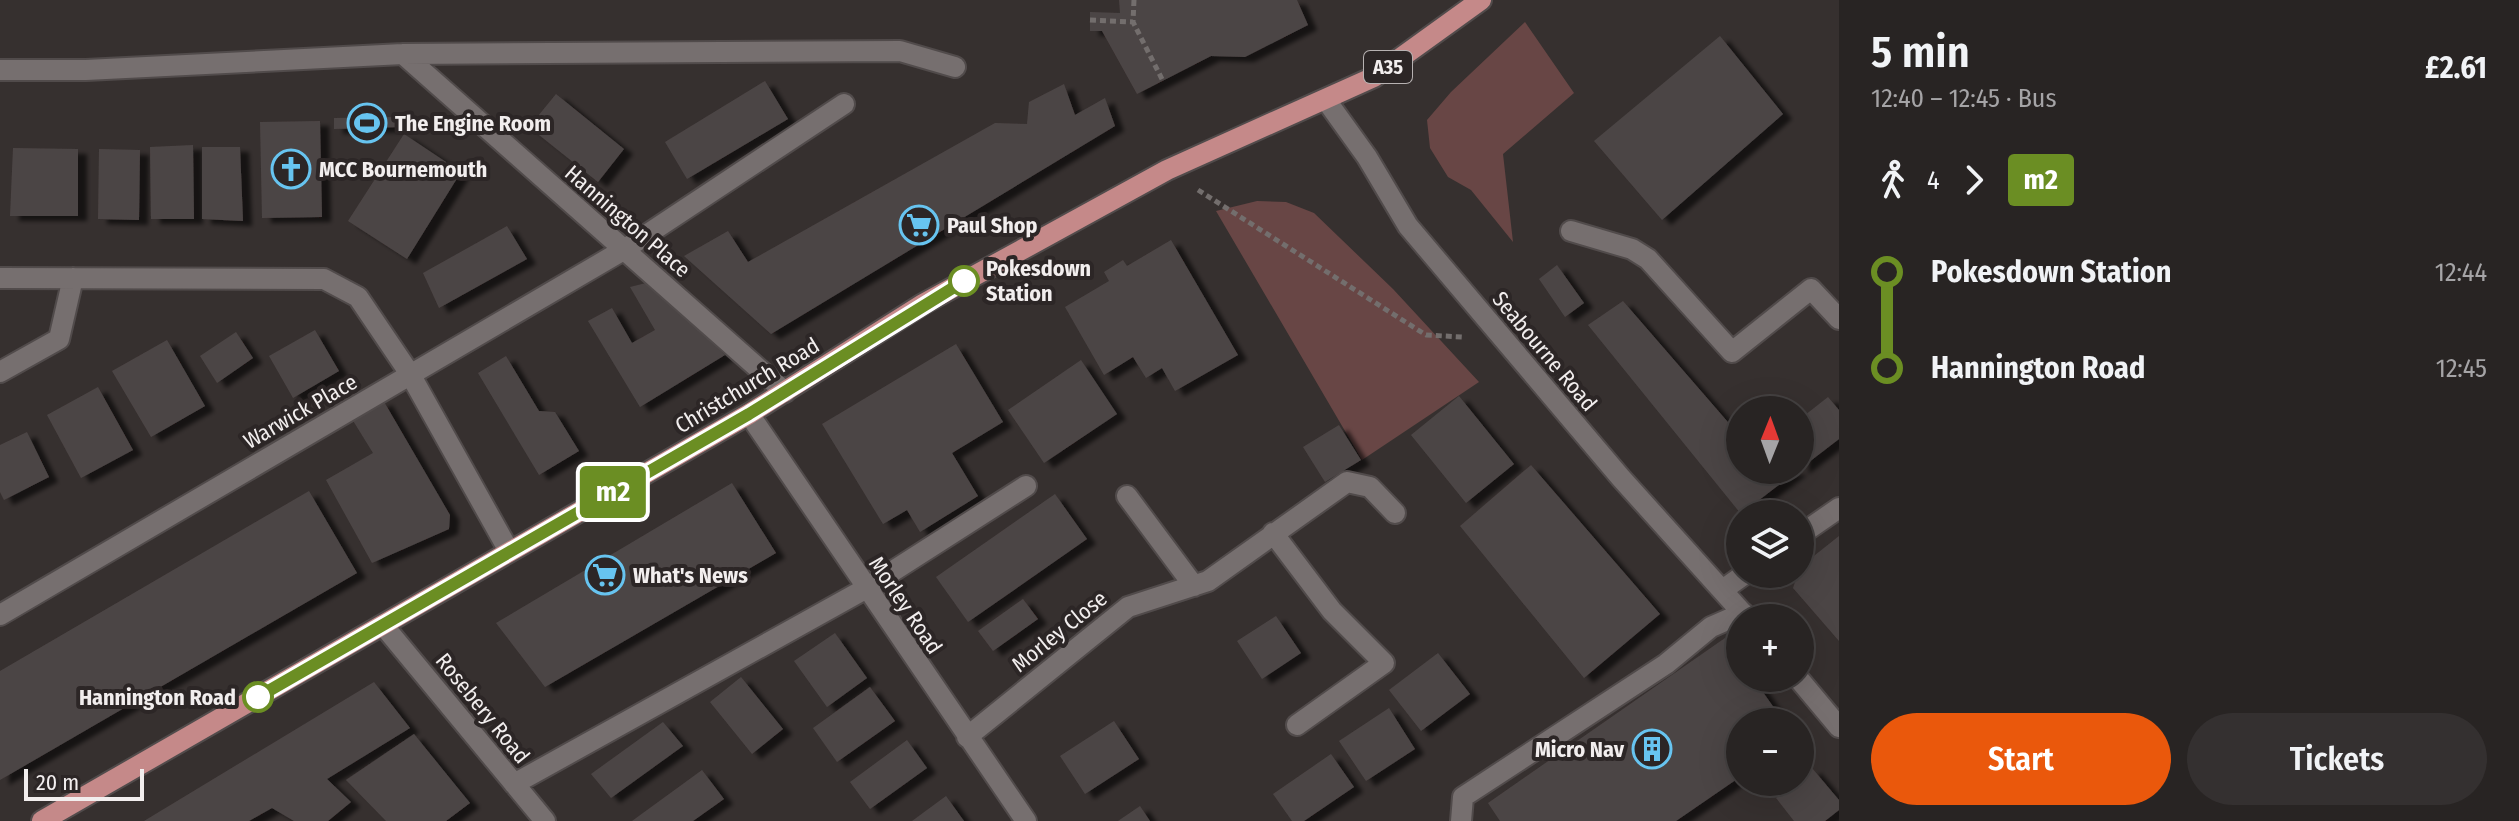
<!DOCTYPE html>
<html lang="en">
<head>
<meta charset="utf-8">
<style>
  :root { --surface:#282423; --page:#343030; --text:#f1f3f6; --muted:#a5a4a6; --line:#444141; --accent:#ea580c }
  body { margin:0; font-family:"Fira Sans Condensed",sans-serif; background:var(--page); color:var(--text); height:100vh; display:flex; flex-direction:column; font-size:30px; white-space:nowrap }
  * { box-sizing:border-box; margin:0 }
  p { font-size:26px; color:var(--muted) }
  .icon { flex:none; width:44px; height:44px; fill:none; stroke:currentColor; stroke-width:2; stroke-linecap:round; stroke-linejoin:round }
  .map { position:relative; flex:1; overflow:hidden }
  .drawer { display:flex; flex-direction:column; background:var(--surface); width:680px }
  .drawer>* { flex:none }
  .badge { padding:0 16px; border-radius:6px; font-size:28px; line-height:52px }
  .needle { width:52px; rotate:1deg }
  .buttons { position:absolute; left:1726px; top:396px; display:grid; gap:16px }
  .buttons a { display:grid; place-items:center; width:88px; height:88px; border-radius:50%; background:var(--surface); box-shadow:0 8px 32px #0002,0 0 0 2px var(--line); font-size:40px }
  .scale { position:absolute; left:24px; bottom:20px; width:120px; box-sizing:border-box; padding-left:8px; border:4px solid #f2eeee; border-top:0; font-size:22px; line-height:28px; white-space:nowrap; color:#f2eeee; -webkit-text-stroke:6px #2c2626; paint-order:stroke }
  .map>.badge { position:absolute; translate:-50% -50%; box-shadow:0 0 0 4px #fff }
  .legs { display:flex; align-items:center; gap:12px; height:88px; padding:0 32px; font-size:26px }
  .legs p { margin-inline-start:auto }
  .summary { display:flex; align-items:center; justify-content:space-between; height:136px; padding:0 32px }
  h1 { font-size:44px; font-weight:600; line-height:60px }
  .button { display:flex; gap:16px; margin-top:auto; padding:16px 32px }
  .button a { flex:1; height:92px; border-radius:48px; background:var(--accent); color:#fff; font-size:32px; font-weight:600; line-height:92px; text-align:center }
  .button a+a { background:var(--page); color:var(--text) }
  ul { padding:0 32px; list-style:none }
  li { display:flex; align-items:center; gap:28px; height:96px; font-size:30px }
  li i { display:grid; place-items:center; width:12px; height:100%; margin:0 10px; background:currentColor }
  li i::after { content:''; width:20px; height:20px; margin:-10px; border:6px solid; border-radius:50%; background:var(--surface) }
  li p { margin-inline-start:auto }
  li:first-child i { background:linear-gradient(#0000 50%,currentColor 0) }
  li:last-child i { background:linear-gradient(currentColor 50%,#0000 0) }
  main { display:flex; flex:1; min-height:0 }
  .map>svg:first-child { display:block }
  .green { fill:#684645 }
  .building { fill:#4c4545; filter:url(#shadow) }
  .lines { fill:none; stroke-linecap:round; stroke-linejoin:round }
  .minor-casing { stroke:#514b4b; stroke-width:24 }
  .major-casing { stroke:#514b4b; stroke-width:24 }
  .path { stroke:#736e6d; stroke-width:5; stroke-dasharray:6 4; stroke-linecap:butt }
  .minor { stroke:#766f6f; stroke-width:20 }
  .major { stroke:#c58989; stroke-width:20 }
  .line-1-casing { stroke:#fff; stroke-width:18 }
  .line-1 { stroke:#6b8e23; stroke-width:12 }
  .stop-1-dot { fill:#fff; stroke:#6b8e23; stroke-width:4 }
  .labels { text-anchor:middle; stroke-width:8; stroke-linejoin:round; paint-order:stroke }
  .shield { fill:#2c2626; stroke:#b7b2b2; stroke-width:2 }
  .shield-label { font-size:20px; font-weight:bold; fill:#f2eeee }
  .poi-label { font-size:22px; font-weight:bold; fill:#f2eeee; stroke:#2c2626; text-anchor:start }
  .street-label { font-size:22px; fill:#f2eeee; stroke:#2c2626 }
  .stop-label { font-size:22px; font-weight:bold; fill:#f2eeee; stroke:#2c2626; text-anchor:start }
</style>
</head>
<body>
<main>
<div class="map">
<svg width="1839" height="821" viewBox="0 0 1839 821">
  <defs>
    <filter id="shadow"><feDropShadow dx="9" dy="5" stdDeviation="2" flood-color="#0009"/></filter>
  </defs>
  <rect width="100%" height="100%" fill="#36302f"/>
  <path class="green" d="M 1525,22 L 1574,93 L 1503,154 L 1513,242 L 1471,190 L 1448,177 L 1430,148 L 1427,120 L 1451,92 Z
    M 1257,201 L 1286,202 L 1314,213 L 1393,289 L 1479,382 L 1362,460 L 1216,211 Z"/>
  <path class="building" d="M 1119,0 L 1297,0 L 1308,25 L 1245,57 L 1211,56 L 1137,94 L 1102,31 L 1090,31 L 1090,12 L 1120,13 Z
    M 1720,36 L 1783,114 L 1662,220 L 1594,141 Z
    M 765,81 L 788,119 L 687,179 L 665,142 Z
    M 1064,84 L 1075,115 L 1105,98 L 1115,126 L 771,334 L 684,256 L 728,231 L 748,262 L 995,123 L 1027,124 L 1029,102 Z
    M 556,94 L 624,149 L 598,182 L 529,127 Z
    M 400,117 L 401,127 L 334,129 L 334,118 Z
    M 320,121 L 322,217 L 262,218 L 260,122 Z
    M 404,134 L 461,172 L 407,259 L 348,221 Z
    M 193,145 L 194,219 L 151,219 L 150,147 Z
    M 202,147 L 240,147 L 243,221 L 202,219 Z
    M 13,148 L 78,149 L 78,216 L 10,216 Z
    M 99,149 L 140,150 L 139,220 L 98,219 Z
    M 507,226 L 527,259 L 439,308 L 423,273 Z
    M 1171,240 L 1238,355 L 1175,391 L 1162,368 L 1146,378 L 1133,357 L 1104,375 L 1065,307 L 1109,281 L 1104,272 L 1123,260 L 1127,266 Z
    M 1557,265 L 1584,303 L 1565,317 L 1539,279 Z
    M 658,280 L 684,316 L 725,355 L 640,407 L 588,321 L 612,308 L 632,343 L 655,330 L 630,287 Z
    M 1623,301 L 1740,436 L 1740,470 L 1798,470 L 1741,514 L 1588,325 Z
    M 315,330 L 339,371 L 293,398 L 269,356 Z
    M 236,332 L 253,358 L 217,383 L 200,356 Z
    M 167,340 L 205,406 L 151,437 L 112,371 Z
    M 956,344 L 1003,422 L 952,453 L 978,496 L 920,532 L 907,510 L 883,524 L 822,424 Z
    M 506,356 L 539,411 L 555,412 L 579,451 L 539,475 L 478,373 Z
    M 1081,360 L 1117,414 L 1044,463 L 1008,410 Z
    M 98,387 L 133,450 L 81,478 L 47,415 Z
    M 1459,396 L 1514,464 L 1466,503 L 1411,435 Z
    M 1828,397 L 1839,410 L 1839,439 L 1800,469 L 1800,419 Z
    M 383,400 L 450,515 L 449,529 L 372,563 L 326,480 L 373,453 L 352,419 Z
    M 1339,425 L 1361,460 L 1325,482 L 1303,447 Z
    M 27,432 L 49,477 L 4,500 L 0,492 L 0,445 Z
    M 1531,465 L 1660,614 L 1584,678 L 1460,526 Z
    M 732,483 L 776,553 L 545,687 L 496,623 Z
    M 309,491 L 357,573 L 0,780 L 0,671 Z
    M 1055,494 L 1087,539 L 968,622 L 936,577 Z
    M 1839,536 L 1839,641 L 1793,588 L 1800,567 Z
    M 1023,599 L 1038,619 L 993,651 L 978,631 Z
    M 1276,616 L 1301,653 L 1262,679 L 1237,641 Z
    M 835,633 L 867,678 L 827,707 L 794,661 Z
    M 1725,638 L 1740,659 L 1740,678 L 1753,678 L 1784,722 L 1740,722 L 1740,777 L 1676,821 L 1500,821 L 1488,803 Z
    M 1438,653 L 1470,694 L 1421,731 L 1389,690 Z
    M 741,677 L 783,729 L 752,754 L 710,702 Z
    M 374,682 L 410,728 L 327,779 L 351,802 L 328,821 L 294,821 L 272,808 L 249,821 L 144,821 Z
    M 870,687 L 895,721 L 837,762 L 813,728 Z
    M 1389,708 L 1415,749 L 1366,781 L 1339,741 Z
    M 1114,721 L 1139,759 L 1085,794 L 1060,756 Z
    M 663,722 L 683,746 L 611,798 L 591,774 Z
    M 414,734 L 470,803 L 446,821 L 386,821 L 346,780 Z
    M 907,740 L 927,768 L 870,809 L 850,782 Z
    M 1331,754 L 1354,787 L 1304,821 L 1292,821 L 1273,794 Z
    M 1812,768 L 1839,800 L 1839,810 L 1825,821 L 1794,821 L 1776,798 L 1800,782 Z
    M 702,770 L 724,799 L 693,821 L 632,821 Z
    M 946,796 L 964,821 L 912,821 Z
    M 1140,806 L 1150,821 L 1118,821 Z"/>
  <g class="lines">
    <defs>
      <path id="minor" d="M 403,54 L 785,392
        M 0,70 L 86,70 L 403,54 L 900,51 L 955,67
        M 1326,100 L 1367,157 L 1408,226 L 1621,478 L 1747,618
        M 1571,231 L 1632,249 L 1648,259 L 1732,352 L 1811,289 L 1839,319
        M 0,278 L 324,279 L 358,297 L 410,374 L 509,551
        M 0,372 L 59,339 L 73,278
        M 749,414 L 1026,821
        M 1127,496 L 1194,586
        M 1273,533 L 1332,611 L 1384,663 L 1297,725
        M 1800,535 L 1839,508
        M 1724,589 L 1745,574
        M 0,615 L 625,249 L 844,104
        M 383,625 L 545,821
        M 1798,678 L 1839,727
        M 967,737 L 1128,607 L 1208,581 L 1347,482 L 1370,487 L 1395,513
        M 514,784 L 865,589 L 1026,486
        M 1461,821 L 1463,797 L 1666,664 L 1711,627 L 1743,613"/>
      <path id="major" d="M 42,821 L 749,414 L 923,304 L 1167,170 L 1374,77 L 1481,0"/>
    </defs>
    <use href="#minor" class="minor-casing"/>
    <use href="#major" class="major-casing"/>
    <path class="path" d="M 1134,0 L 1133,22 L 1163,81
      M 1090,20 L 1133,22
      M 1198,190 L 1426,335 L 1462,337"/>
    <use href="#minor" class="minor"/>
    <use href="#major" class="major"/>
  </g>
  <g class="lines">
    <defs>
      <path id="line-1" d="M 258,697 L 749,414 L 964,281"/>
    </defs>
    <use href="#line-1" class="line-1-casing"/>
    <use href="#line-1" class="line-1"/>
  </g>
  <defs>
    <symbol id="stadium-ring" viewBox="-11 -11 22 22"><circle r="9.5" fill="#2c2626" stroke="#67c4f0" stroke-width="1.5"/><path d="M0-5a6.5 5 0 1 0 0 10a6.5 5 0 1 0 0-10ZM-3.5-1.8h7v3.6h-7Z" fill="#67c4f0"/></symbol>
    <symbol id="church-ring" viewBox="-11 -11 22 22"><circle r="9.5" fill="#2c2626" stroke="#67c4f0" stroke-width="1.5"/><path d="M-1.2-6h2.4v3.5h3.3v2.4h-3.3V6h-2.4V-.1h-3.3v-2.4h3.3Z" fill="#67c4f0"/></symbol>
    <symbol id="supermarket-ring" viewBox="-11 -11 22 22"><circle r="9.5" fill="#2c2626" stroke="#67c4f0" stroke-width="1.5"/><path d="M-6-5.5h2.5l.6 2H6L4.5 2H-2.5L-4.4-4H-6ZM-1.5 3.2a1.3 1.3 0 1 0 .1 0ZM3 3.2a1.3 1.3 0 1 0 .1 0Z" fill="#67c4f0"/></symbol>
    <symbol id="building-ring" viewBox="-11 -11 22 22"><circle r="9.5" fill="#2c2626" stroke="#67c4f0" stroke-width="1.5"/><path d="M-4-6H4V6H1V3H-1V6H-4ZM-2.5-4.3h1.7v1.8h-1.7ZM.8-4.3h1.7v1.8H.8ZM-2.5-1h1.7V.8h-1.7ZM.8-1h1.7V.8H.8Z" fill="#67c4f0"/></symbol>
  </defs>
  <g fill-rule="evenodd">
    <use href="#stadium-ring" x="345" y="101" width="44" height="44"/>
    <use href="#church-ring" x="269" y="147" width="44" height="44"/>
    <use href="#supermarket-ring" x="897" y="203" width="44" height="44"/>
    <use href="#supermarket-ring" x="583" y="553" width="44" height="44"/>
    <use href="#building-ring" x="1630" y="727" width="44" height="44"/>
  </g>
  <g class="stop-1-dot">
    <circle cx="964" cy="281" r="14"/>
    <circle cx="258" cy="697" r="14"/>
  </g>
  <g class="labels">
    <rect class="shield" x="1364" y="51" width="48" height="32" rx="6"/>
    <g class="shield-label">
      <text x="1388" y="74">A35</text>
    </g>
    <g class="poi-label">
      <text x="395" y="131">The Engine Room</text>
      <text x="319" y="177">MCC Bournemouth</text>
      <text x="947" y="233">Paul Shop</text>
      <text x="633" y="583">What's News</text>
      <text x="1624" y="757" text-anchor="end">Micro Nav</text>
    </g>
    <g class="street-label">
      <text transform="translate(628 221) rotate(41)" y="8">Hannington Place</text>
      <text transform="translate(1545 351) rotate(50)" y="8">Seabourne Road</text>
      <text transform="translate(747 385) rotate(-31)" y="8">Christchurch Road</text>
      <text transform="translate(300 411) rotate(-30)" y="8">Warwick Place</text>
      <text transform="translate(906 605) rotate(56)" y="8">Morley Road</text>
      <text transform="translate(1059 631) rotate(-39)" y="8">Morley Close</text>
      <text transform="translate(483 708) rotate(51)" y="8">Rosebery Road</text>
    </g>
    <g class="stop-label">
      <text x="986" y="276">Pokesdown<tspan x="986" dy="25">Station</tspan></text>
      <text x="236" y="705" text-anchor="end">Hannington Road</text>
    </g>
  </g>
</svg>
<div class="buttons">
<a><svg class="needle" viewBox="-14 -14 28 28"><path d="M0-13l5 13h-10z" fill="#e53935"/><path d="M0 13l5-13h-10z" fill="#a5a4a6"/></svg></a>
<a><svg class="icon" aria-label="layers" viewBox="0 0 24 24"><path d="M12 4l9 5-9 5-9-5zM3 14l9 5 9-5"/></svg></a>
<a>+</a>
<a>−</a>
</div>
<div class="scale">20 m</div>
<b class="badge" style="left:613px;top:492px;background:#6b8e23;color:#fff">m2</b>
</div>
<section class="drawer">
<div class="summary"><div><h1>5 min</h1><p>12:40 – 12:45 · Bus</p></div><b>£2.61</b></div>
<div class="legs"><svg class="icon" aria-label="walk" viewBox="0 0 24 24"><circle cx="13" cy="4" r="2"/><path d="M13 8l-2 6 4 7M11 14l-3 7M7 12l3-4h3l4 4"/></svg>4<svg class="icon" aria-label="forward" viewBox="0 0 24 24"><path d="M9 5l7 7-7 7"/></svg><b class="badge" style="background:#6b8e23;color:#fff">m2</b></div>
<ul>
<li><i style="color:#6b8e23"></i><b>Pokesdown Station</b><p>12:44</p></li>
<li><i style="color:#6b8e23"></i><b>Hannington Road</b><p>12:45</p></li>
</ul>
<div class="button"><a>Start</a><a>Tickets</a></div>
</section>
</main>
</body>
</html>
